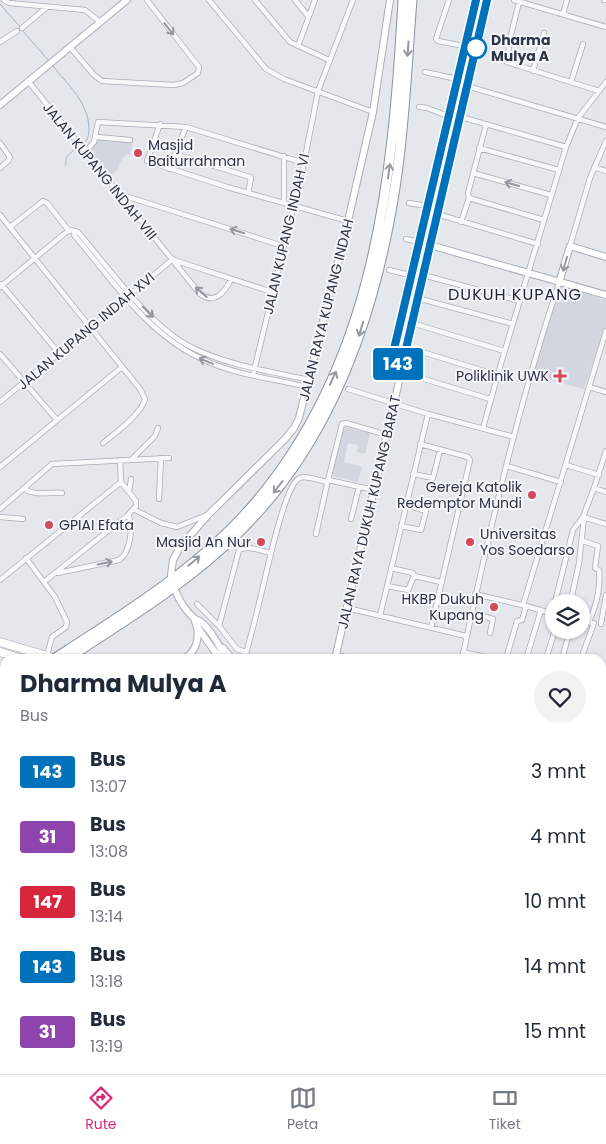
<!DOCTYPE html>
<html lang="id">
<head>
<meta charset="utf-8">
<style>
  :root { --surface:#fff; --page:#f2f2f3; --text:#1f2937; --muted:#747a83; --line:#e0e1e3; --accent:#db2777 }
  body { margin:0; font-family:Poppins,sans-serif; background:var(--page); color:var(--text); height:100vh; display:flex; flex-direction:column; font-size:19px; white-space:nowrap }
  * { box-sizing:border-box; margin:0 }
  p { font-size:16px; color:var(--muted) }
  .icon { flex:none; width:28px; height:28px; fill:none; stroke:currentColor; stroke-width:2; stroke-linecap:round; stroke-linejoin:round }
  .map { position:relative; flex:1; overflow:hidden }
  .sheet { position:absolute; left:0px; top:654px; width:606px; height:421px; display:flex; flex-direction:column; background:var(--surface); border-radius:15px 15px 0 0; box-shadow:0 1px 4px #0004 }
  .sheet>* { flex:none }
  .badge { padding:0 10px; border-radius:4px; font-size:18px; line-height:32px }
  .fabs { position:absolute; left:545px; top:594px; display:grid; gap:10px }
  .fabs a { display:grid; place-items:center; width:45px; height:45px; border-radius:50%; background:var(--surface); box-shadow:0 1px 4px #0004; font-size:25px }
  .map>.badge { position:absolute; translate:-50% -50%; box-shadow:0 0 0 2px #fff }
  .round { display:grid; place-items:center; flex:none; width:52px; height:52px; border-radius:26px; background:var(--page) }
  .headline { display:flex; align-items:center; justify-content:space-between; height:85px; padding:0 20px }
  h1 { font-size:24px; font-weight:700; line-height:38px }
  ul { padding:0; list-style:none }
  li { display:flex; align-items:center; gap:15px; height:65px; padding:0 20px }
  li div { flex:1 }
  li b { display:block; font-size:19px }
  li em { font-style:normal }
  li .badge { min-width:55px; font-weight:700; text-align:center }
  .dock { display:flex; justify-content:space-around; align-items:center; height:70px; border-top:1px solid var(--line); background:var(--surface); font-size:14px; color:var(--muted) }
  .dock a { display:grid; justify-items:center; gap:2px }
  .dock .current { color:var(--accent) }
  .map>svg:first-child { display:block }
  .built { fill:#d2d6de }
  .green { fill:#c9d6c5 }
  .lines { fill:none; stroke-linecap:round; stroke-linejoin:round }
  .stream { stroke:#9fb4cc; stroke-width:1 }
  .street-casing { stroke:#a9aeb7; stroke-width:6 }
  .secondary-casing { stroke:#a9aeb7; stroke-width:8 }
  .primary-casing { stroke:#a3abb8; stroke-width:9 }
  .highway-casing { stroke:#8b94a3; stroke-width:11 }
  .street { stroke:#f7f8fa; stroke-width:4.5 }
  .secondary { stroke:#fff; stroke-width:6 }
  .primary { stroke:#fff; stroke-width:8 }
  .highway { stroke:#fff; stroke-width:9 }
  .highway-bridge-casing { stroke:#8b94a3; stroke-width:11; stroke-linecap:butt }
  .highway-bridge { stroke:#fff; stroke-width:9 }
  .oneway { stroke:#9196a0 }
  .oneway2 { stroke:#959aa2 }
  .line-casing { stroke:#fff; stroke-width:11 }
  .line { stroke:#0072bc; stroke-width:8 }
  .stop-dot { fill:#fff; stroke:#0072bc; stroke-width:2.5 }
  .poi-dot { fill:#d1495b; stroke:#f4f6f9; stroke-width:2 }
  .labels { text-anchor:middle; stroke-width:4; stroke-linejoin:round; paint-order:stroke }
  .stop-label { font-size:14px; font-weight:bold; fill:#2b3445; stroke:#f4f6f9; text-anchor:start }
  .poi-label { font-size:14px; fill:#2b3445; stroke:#f4f6f9; text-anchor:end }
  .street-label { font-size:14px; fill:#2b3445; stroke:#f4f6f9 }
  .quarter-label { font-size:16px; letter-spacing:1px; fill:#1d2536; stroke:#f4f6f9 }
</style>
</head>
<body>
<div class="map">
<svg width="606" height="1074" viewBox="0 0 606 1074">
  <rect width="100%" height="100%" fill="#e4e7ec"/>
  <path class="built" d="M 95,133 L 134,138 L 130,155 L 126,154 L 120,162 L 117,170 L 110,176 L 86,146 L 93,140 Z
    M 560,285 L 606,300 L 606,342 L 600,340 L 584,389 L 533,375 Z
    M 344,427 L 370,433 L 365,454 L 357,452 L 358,445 L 348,443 L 344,462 L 362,467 L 358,482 L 332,476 Z"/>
  <path class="green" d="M 0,1057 L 5,1058 L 5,1070 L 86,1070 L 102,1074 L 0,1074 Z
    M 123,1070 L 204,1070 L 202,1074 L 122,1074 Z"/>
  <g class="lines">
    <path class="stream" d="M 0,4 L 20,27
      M 22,30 L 49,61
      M 53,66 C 68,85 88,102 89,128 C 89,135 88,141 82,145
      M 66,165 C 64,156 71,152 78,148"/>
    <defs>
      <path id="street" d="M 4,0 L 9,3 L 85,10 L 100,22
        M 209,0 L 266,69 L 284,79 L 373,112
        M 255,0 L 290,42 L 329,60
        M 295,0 L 308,16
        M 449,0 L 436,39 L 438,41 L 464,46
        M 514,0 L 606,27
        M 604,0 L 606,0
        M 519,2 L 510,39 L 507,62 L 599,91
        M 563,14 L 567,0
        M 22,28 L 47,7
        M 0,42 L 17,31
        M 298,46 L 315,0
        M 70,47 L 94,75 L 102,81 L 174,85 L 183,83 L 198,73 L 199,67 L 147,0
        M 533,71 L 544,33
        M 425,72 L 457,79
        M 28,81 L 200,294 C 215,305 225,292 231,279
        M 571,82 L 583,44
        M 467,86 L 606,127
        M 419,107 L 427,108 L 448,116
        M 461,117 L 566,147
        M 160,124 L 147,161 L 227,187 L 348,221
        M 486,125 L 468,193 L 469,198 L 544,220
        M 96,137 L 130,140
        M 0,143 L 10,157 L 8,161 L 0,168
        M 479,148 L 559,170
        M 86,151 L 94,142 L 98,122 L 186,127 L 304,163
        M 175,154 L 250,177 L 251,178 L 248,193
        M 284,156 L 284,203
        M 594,167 L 606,171
        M 169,169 L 186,127
        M 473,173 L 551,195
        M 119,194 L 283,246
        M 409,203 L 427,206
        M 437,214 L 538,244
        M 0,215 L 140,389 L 145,399 C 141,415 115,433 103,443
        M 461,222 L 469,198
        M 10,227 L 43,201 L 47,203 L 69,231
        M 74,231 L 74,235 C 115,283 150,339 211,363 C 242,376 276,379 307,387
        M 74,231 L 78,232 C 109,268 147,323 189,346 C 225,365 269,371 309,380
        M 570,246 L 590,178 L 606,141
        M 174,260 L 272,292
        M 389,270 L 410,275
        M 423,275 L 520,301
        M 1,284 L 58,352
        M 0,287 L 64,234 L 70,230 L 74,231
        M 417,298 L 513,324
        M 412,323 L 504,351
        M 406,347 L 497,375
        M 0,354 L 57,420
        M 402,365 L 391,362 L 419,242 L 406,239
        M 401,372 L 490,399
        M 253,375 L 304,163 L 318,91 L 353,0
        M 589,387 L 606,392
        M 348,389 L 428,414 L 514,437
        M 0,402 L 173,259
        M 483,428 L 502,360 L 566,147 L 578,118 L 606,82
        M 420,444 L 468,457 L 470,460 L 431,628
        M 132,459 L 155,436 L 158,428
        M 566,465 L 599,475
        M 507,466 L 561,482
        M 0,467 L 122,367
        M 413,474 L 433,478 L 440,450
        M 328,480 L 342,424 L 346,423 L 387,435
        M 594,488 L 606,492
        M 25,489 C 34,496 50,492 62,493
        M 129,492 L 131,479
        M 159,499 L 161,458
        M 0,509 L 52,464 L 169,458
        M 133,509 L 161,523 L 177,527 L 207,515
        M 0,517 L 23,519
        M 583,517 L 606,524
        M 351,519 L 359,487
        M 401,526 L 421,530 L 426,511 L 406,505
        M 316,534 L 328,480 L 374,490
        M 583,541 L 598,546 L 595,568 L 599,570 C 601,587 596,606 589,622
        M 26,558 L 55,597 L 67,622 L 66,627 L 52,637 L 47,655
        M 58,573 L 119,560 C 130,553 134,527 128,515
        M 414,576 L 441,582
        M 0,580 L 121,482 L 120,460
        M 45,581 L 128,515 L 136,506 L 136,501 L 121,482
        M 387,586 L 408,590 L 414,576 L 413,573 L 391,568
        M 475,594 L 526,606 L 554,614
        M 556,599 L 571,600 L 579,563 L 584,518
        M 555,602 L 573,530 L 583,517 L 594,488 L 606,451
        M 197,604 L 219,626 L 237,649 L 246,652
        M 523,605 L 606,331
        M 347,608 L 466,636
        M 471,613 L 493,619 L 490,633
        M 380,616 L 428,414
        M 581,621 L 592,623
        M 601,624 L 606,595
        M 219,626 L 239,550 C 248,545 261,551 271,553
        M 463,652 L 494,659
        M 336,655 L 354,659
        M 527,656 L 541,610
        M 245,659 C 249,640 255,622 259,603 C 265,581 283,490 298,479 C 304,474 320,481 327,482
        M 462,659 C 489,532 518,406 559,283
        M 506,659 L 517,621 L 522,620 L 526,606
        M 546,659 L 555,630
        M 562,659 L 570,630
        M 581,659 L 594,623
        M 601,689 L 605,688 L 606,686
        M 601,760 L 606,761
        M 0,887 L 5,884
        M 0,926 L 5,923
        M 0,951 L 5,956
        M 601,972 L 606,974
        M 0,992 L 5,996
        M 0,1004 L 5,1008
        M 601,1014 L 606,1016
        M 601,1063 L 606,1065
        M 242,1070 L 261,1074
        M 475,1070 L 486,1074
        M 216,1074 L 217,1070
        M 238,1074 L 239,1070
        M 367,1074 L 368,1070
        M 380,1074 L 381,1070
        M 392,1074 L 392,1070
        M 404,1074 L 405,1070
        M 424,1074 L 427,1070
        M 453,1074 L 454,1070"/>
      <path id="secondary" d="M 476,0 L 419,242 L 606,295
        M 0,105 L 127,0
        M 559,283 L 570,246 L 606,257
        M 171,575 L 173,560 L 180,547 L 208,515 L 285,439 L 294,428 L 299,418 L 348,221 L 373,112 L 390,0
        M 176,592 C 179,601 187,612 194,618 C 196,620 199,620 201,622 C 209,628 223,649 224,659
        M 194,618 L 196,625 L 220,659
        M 223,648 L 232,659
        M 184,659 C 197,650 199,640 197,626
        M 335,659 L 487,0
        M 301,1070 L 301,1074
        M 311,1070 L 311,1074"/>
      <path id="primary" d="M 0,642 L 58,659
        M 0,652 L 23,659
        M 601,837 L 606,838
        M 601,845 L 606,847"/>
      <path id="highway" d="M 68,650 C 132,609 198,567 249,510 C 375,368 393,181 403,0
        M 66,659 C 128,619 189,582 241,530 C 334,438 377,308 396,181 C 405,122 407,60 412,0
        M 0,694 L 5,690
        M 0,702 L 5,699
        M 0,812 L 5,808
        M 0,838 L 5,833"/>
    </defs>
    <use href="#street" class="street-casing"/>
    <use href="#secondary" class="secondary-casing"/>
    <use href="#primary" class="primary-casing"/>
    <use href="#highway" class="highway-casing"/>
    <use href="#street" class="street"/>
    <use href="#secondary" class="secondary"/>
    <use href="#primary" class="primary"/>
    <use href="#highway" class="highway"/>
    <defs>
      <path id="highway-bridge" d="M 54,659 L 68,650"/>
    </defs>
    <use href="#highway-bridge" class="highway-bridge-casing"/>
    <use href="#highway-bridge" class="highway-bridge"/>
  </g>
  <defs><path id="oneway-shaft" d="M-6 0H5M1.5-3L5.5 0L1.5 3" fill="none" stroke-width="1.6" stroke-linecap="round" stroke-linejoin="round" transform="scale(1.25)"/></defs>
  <g class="oneway">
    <use href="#oneway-shaft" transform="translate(169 29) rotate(51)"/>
    <use href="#oneway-shaft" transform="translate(512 184) rotate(-164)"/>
    <use href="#oneway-shaft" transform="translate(237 231) rotate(-162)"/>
    <use href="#oneway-shaft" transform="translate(201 292) rotate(-139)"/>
    <use href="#oneway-shaft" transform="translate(148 312) rotate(46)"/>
    <use href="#oneway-shaft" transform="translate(206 361) rotate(-157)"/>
    <use href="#oneway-shaft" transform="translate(105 563) rotate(-12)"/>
  </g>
  <g class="oneway2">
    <use href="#oneway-shaft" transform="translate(408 49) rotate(94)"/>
    <use href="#oneway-shaft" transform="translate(389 171) rotate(-82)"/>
    <use href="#oneway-shaft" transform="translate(565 264) rotate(106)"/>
    <use href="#oneway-shaft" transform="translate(361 329) rotate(107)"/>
    <use href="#oneway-shaft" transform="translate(333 378) rotate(-65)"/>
    <use href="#oneway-shaft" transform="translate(278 487) rotate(128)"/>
    <use href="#oneway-shaft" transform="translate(194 561) rotate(-40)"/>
  </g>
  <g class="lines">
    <defs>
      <path id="line" d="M 476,0 L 391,362 L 402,366 L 487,0"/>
    </defs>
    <use href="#line" class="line-casing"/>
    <use href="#line" class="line"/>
  </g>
  <circle class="stop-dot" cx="476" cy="48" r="10"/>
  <g class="poi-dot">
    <circle cx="138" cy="153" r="5"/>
    <path d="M557.5 368.5h5v5h5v5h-5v5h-5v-5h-5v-5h5z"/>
    <circle cx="532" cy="495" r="5"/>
    <circle cx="49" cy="525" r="5"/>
    <circle cx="261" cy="542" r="5"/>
    <circle cx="470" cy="542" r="5"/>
    <circle cx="494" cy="607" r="5"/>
  </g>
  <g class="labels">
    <g class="stop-label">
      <text x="491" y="45">Dharma<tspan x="491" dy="16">Mulya A</tspan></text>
    </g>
    <g class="poi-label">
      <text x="148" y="150" text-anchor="start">Masjid<tspan x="148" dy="16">Baiturrahman</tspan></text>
      <text x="549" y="381">Poliklinik UWK</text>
      <text x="522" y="492">Gereja Katolik<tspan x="522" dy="16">Redemptor Mundi</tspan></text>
      <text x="59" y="530" text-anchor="start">GPIAI Efata</text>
      <text x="480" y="539" text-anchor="start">Universitas<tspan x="480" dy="16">Yos Soedarso</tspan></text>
      <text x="251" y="547">Masjid An Nur</text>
      <text x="484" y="604">HKBP Dukuh<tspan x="484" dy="16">Kupang</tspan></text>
    </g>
    <g class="street-label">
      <text transform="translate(100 171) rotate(51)" y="5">JALAN KUPANG INDAH VIII</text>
      <text transform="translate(286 234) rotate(-77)" y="5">JALAN KUPANG INDAH VI</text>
      <text transform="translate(326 310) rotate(-76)" y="5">JALAN RAYA KUPANG INDAH</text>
      <text transform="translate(86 331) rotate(-40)" y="5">JALAN KUPANG INDAH XVI</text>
      <text transform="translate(369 512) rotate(-77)" y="5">JALAN RAYA DUKUH KUPANG BARAT</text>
    </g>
    <g class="quarter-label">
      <text x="515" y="300">DUKUH KUPANG</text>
    </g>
  </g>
</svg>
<div class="fabs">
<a><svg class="icon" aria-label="layers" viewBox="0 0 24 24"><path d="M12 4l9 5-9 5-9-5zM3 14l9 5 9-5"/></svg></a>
</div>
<b class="badge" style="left:398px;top:364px;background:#0072bc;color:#fff">143</b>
<section class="sheet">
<div class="headline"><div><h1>Dharma Mulya A</h1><p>Bus</p></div><a class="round"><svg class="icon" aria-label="heart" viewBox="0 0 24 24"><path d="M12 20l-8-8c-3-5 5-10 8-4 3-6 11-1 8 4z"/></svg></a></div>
<ul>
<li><span class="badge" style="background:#0072bc;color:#fff">143</span><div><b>Bus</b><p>13:07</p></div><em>3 mnt</em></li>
<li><span class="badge" style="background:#8e44ad;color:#fff">31</span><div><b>Bus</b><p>13:08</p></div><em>4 mnt</em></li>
<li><span class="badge" style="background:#d7263d;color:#fff">147</span><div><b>Bus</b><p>13:14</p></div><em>10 mnt</em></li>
<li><span class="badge" style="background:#0072bc;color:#fff">143</span><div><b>Bus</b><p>13:18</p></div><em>14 mnt</em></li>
<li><span class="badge" style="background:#8e44ad;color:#fff">31</span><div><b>Bus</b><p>13:19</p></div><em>15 mnt</em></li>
</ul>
</section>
</div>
<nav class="dock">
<a class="current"><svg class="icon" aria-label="directions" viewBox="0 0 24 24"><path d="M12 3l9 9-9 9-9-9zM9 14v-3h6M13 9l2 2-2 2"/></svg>Rute</a>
<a><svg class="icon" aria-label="map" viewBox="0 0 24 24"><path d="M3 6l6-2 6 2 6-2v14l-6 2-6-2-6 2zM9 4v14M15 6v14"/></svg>Peta</a>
<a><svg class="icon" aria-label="tickets" viewBox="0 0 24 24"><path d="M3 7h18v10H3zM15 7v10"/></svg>Tiket</a>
</nav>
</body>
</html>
